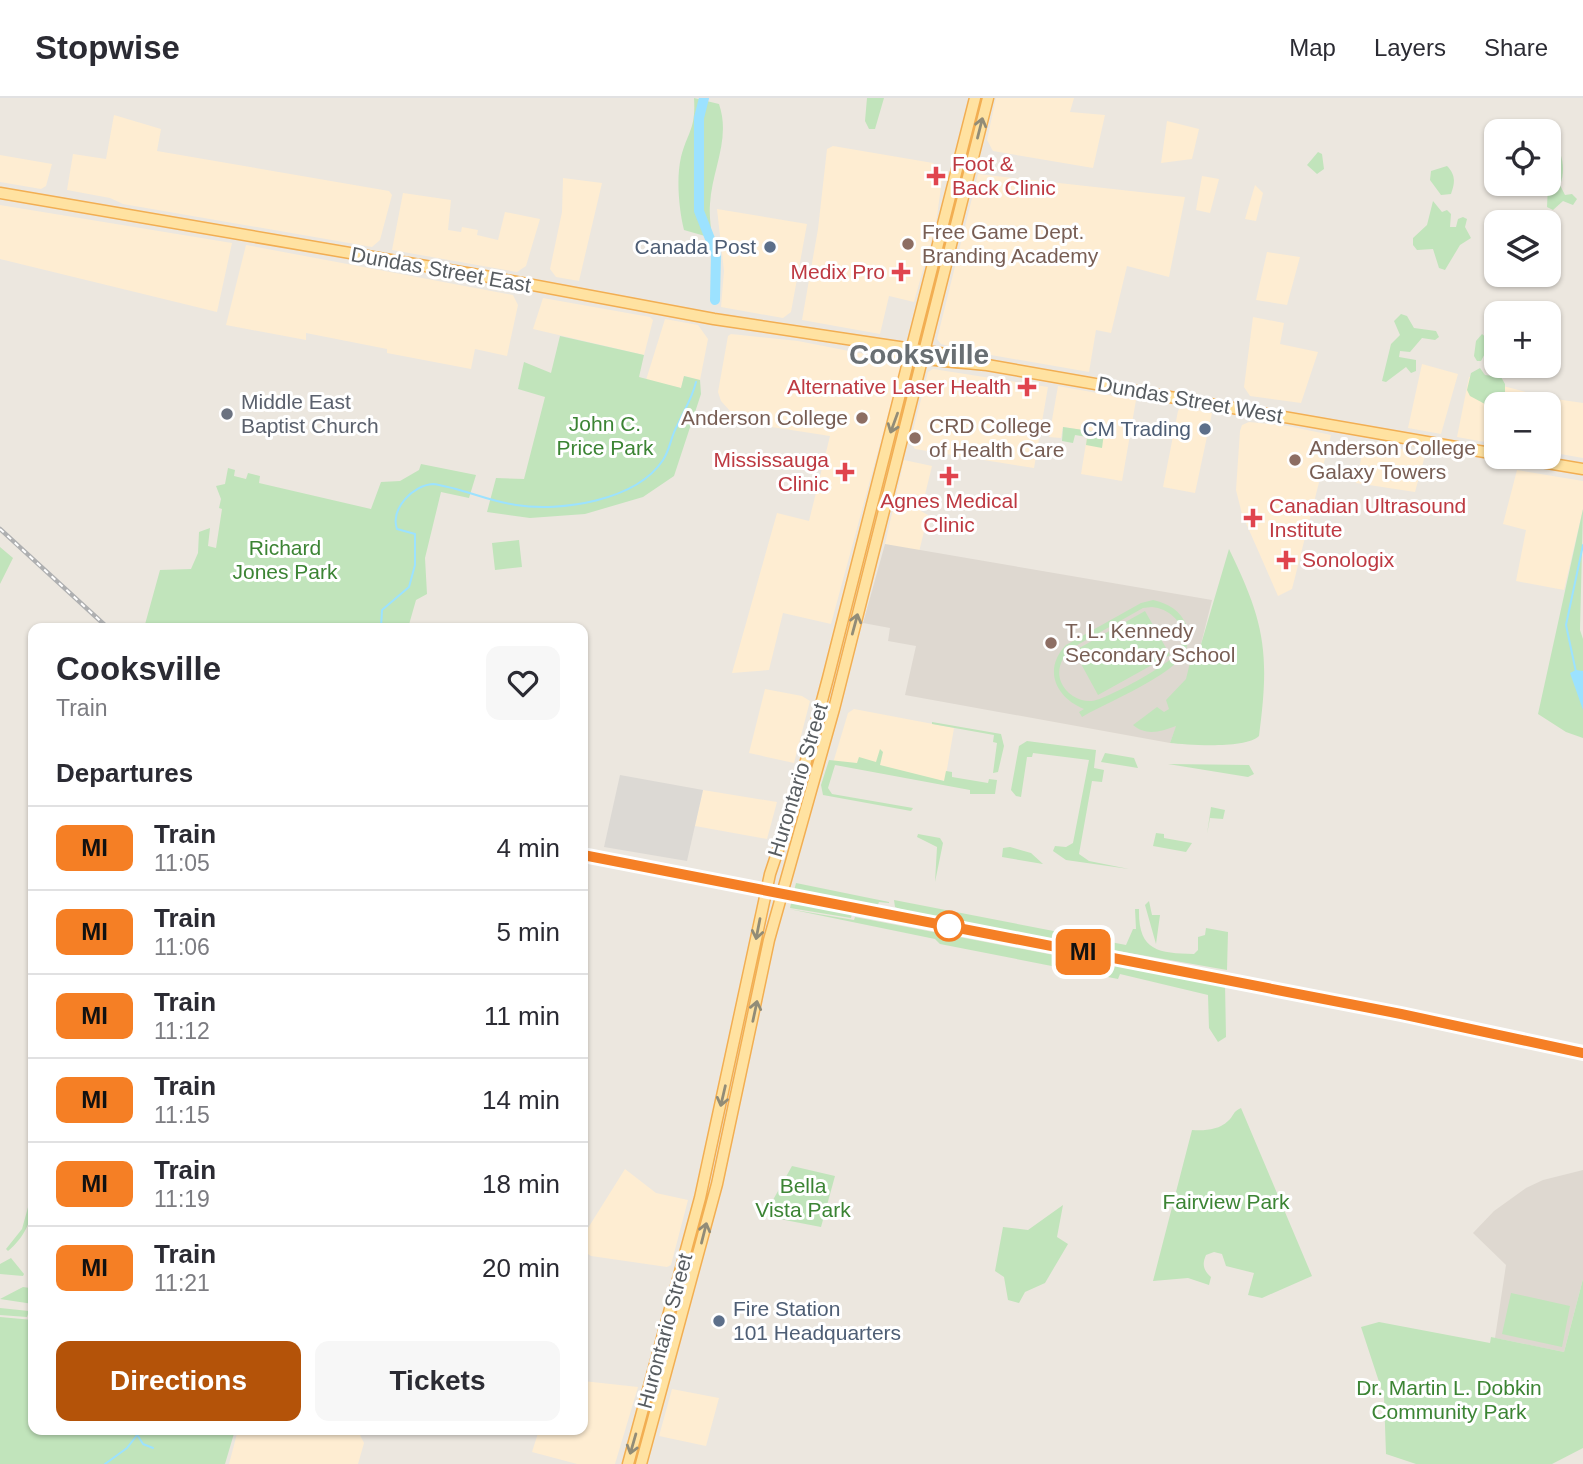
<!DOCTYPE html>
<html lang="en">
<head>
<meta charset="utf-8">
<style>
  :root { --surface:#fff; --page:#f7f7f7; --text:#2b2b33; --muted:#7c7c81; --line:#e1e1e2; --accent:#b45309 }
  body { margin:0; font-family:Helvetica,sans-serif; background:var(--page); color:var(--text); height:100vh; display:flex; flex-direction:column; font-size:26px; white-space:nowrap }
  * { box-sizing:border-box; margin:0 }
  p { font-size:23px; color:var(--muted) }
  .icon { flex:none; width:38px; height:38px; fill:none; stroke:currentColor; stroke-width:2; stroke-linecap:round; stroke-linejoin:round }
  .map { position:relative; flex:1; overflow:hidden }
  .panel { position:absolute; left:28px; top:525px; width:560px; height:812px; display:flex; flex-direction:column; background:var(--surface); border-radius:14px; box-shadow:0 2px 5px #0004 }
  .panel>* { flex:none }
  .badge { padding:0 14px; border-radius:10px; font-size:24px; line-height:46px }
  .fabs { position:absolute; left:1484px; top:21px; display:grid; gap:14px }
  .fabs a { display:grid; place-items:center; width:77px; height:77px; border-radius:14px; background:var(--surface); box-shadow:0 2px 5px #0004; font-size:35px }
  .map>.badge { position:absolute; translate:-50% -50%; box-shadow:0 0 0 4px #fff }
  h2 { padding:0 28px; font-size:26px; line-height:63px }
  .round { display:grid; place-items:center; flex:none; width:74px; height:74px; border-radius:14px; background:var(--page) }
  .summary { display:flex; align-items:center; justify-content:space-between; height:119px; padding:0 28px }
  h1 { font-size:33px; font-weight:800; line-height:52px }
  .button { display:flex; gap:14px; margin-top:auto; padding:14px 28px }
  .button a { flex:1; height:80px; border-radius:14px; background:var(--accent); color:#fff; font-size:28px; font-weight:800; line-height:80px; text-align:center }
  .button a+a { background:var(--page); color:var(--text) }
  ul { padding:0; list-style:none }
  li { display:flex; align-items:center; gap:21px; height:84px; padding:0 28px; border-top:2px solid var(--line) }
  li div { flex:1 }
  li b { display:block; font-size:26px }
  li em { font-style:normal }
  li .badge { min-width:77px; font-weight:700; text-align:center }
  header { display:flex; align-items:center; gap:42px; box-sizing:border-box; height:98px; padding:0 35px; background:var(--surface); border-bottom:2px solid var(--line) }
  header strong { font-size:33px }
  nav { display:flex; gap:38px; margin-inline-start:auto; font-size:24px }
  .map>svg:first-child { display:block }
  .commercial { fill:#feedd2 }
  .industrial { fill:#dcd9d4 }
  .education { fill:#ded8d0 }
  .green { fill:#c1e4bb; fill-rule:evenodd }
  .water { fill:#9ce2ff }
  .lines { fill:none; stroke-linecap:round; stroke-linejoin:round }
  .stream { stroke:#9ce2ff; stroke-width:2 }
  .river { stroke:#9ce2ff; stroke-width:10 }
  .major-casing { stroke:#f2ae52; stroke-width:13 }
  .major { stroke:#ffe2a1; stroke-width:10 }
  .rail-casing { stroke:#afb0b1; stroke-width:4.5 }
  .rail { stroke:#fff; stroke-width:2; stroke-dasharray:5; stroke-linecap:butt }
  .oneway { stroke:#928c77 }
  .line-casing { stroke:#fff; stroke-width:16 }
  .line { stroke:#f57f25; stroke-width:10 }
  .health-dot { fill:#e0444e; stroke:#fff; stroke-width:2.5 }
  .education-dot { fill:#8d6e63; stroke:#fff; stroke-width:2.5 }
  .service-dot { fill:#5c6f8a; stroke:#fff; stroke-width:2.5 }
  .worship-dot { fill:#6b7280; stroke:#fff; stroke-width:2.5 }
  .stop-dot { fill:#fff; stroke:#f57f25; stroke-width:3.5 }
  .labels { text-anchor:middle; stroke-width:6; stroke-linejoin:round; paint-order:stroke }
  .health-label { font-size:21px; fill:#be3a42; stroke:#fff; text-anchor:start }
  .education-label { font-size:21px; fill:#785e54; stroke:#fff; text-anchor:start }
  .service-label { font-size:21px; fill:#4e5e75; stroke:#fff; text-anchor:end }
  .street-label { font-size:21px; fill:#585d61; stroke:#fff }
  .worship-label { font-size:21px; fill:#5b616d; stroke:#fff; text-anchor:start }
  .park-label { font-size:21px; fill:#3c8434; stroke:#fff }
  .district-label { font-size:28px; font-weight:bold; fill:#696f73; stroke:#fff }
</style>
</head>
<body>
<header>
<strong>Stopwise</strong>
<nav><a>Map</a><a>Layers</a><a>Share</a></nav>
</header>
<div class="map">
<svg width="1583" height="1366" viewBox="0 0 1583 1366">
  <rect width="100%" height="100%" fill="#ece7df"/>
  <path class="commercial" d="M 996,0 L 1074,0 L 1070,14 L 1105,17 L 1093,70 L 993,53 L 987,42 Z
    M 114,17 L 161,31 L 157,53 L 389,93 L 392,97 L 380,142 L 372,149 L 123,106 L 110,100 L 67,92 L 73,56 L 106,61 Z
    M 1167,23 L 1199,31 L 1192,61 L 1161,65 Z
    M 833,48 L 933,65 L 943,75 L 936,125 L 914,204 L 889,198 L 880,236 L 802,222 L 818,131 L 827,51 Z
    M 0,57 L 52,66 L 46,88 L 41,91 L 0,84 Z
    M 978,76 L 1185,99 L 1169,179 L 1127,168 L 1111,235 L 1096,232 L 1089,274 L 968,253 L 941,246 L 937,241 Z
    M 1202,78 L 1219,81 L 1210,115 L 1196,112 Z
    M 563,80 L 602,85 L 579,183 L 556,179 L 550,171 L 562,114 Z
    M 1255,87 L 1263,95 L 1256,123 L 1245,121 Z
    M 403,95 L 451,102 L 448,132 L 461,134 L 462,129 L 478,132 L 477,137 L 498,142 L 505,114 L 540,121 L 526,168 L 517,174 L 392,152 Z
    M 0,107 L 232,145 L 217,214 L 0,161 Z
    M 717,111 L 807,126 L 791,214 L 783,220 L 721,209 L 724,173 Z
    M 246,147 L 513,197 L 518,207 L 507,258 L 475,251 L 471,271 L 387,255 L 387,251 L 306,235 L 306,242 L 226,227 Z
    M 1267,154 L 1300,159 L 1287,207 L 1256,202 Z
    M 543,200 L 650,219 L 653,222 L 644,257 L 533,231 Z
    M 1253,219 L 1284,225 L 1280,246 L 1318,254 L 1301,305 L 1250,298 L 1244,289 Z
    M 665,221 L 698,227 L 708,241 L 700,282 L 684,278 L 681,290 L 646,282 Z
    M 731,236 L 798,243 L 890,261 L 898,264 L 900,272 L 831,526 L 783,515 L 769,572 L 732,575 L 777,415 L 809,423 L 830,338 L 740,324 L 721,303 L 718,294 L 728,238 Z
    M 1422,266 L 1458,276 L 1441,336 L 1408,330 Z
    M 933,271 L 1048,289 L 1034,370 L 915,351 L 910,344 L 928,274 Z
    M 1469,279 L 1549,300 L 1583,305 L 1583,360 L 1549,354 L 1549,306 L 1496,306 L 1496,346 L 1457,339 Z
    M 1058,288 L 1136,302 L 1122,383 L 1081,376 L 1088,333 L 1063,329 L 1061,340 L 1049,339 Z
    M 1181,309 L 1212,315 L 1195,395 L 1163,389 L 1178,313 Z
    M 1249,324 L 1288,328 L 1331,337 L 1292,491 L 1278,498 L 1242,416 L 1236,392 L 1240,333 L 1242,327 Z
    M 1364,347 L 1426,354 L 1415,394 L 1356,385 Z
    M 904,362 L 932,368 L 921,413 L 928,417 L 919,454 L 885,446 Z
    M 1517,372 L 1583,383 L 1583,411 L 1564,492 L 1516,483 L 1526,432 L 1503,426 Z
    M 765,591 L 802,598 L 810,603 L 794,665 L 749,655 Z
    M 854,611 L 954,630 L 945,683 L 833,665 L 848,615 Z
    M 703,692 L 777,704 L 767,741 L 695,728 Z
    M 625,1071 L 656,1095 L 688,1102 L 671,1167 L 667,1169 L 591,1158 L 583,1153 L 583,1138 Z
    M 583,1283 L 638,1289 L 615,1366 L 577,1366 L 532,1354 L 539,1332 L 583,1332 Z
    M 672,1291 L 719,1300 L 706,1348 L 659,1338 Z
    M 238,1332 L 347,1332 L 360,1337 L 364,1345 L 358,1366 L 229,1366 Z"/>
  <path class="industrial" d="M 620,677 L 703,692 L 687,763 L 604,749 Z"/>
  <path class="education" d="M 885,446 L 1212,502 L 1188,598 L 1170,645 L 905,597 L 916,548 L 888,543 L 890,530 L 863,525 Z
    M 1583,1072 L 1583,1181 L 1564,1254 L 1495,1240 L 1506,1167 L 1473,1135 L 1494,1113 L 1526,1090 L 1543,1082 Z"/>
  <path class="green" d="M 694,0 L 719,6 C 731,41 712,71 710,106 C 709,117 711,129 712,140 L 684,132 C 679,111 676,81 681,59 C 688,33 696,31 694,0 Z
    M 867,0 L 884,0 L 875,31 L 869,31 L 865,23 Z
    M 1318,54 L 1322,56 L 1324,71 L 1317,76 L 1307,67 Z
    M 1553,55 L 1560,55 C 1564,65 1564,77 1560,87 L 1565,97 L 1572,96 L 1577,101 L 1573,107 L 1563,103 L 1553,112 L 1547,109 L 1549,66 L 1553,63 Z
    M 1447,68 C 1456,77 1455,85 1451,96 L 1441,97 L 1430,82 L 1431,73 Z
    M 1433,103 L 1442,114 L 1447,112 L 1451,116 L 1450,129 L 1456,129 L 1458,121 L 1463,119 L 1467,121 L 1465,129 L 1471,140 L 1460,147 L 1445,172 L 1439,170 L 1433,151 L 1417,152 L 1413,147 L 1413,140 L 1427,127 Z
    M 1401,216 L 1407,218 L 1414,230 L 1436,233 L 1439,239 L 1435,242 L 1422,240 L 1410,254 L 1400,253 L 1399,259 L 1416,262 L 1416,273 L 1411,275 L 1406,269 L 1386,284 L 1382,283 L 1391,246 L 1400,237 L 1394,223 Z
    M 1482,236 L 1491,244 L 1481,263 L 1477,263 L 1474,258 L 1476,243 Z
    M 560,238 L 644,257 L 639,279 L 681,290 L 684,278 L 700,282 L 701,296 L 674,378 L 643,399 L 585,416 L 530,420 L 487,414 L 496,380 L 524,381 L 545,299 L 518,291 L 524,264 L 551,275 Z
    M 1480,270 L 1485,277 L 1501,279 L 1505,286 L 1505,306 L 1496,306 L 1496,312 L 1470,298 L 1467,292 L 1471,275 Z
    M 1063,329 L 1104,335 L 1102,350 L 1086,347 L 1087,339 L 1075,337 L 1073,345 L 1062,343 Z
    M 421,366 L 476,377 L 469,400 L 441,394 L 425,460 L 427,496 L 416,502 L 408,530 L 144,530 L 160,472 L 191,471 L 198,455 L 199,434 L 210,430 L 208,448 L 216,450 L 222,411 L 219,410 L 221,401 L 216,388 L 225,386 L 228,370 L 235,372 L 234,378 L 246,381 L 248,375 L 260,378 L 259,385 L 371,411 L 381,384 L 400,383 L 419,372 Z
    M 1583,411 L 1580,532 L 1583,541 L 1583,640 L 1566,634 L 1538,616 Z
    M 519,442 L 522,469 L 495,472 L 492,445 Z
    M 0,449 L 13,460 L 0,486 Z
    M 1229,451 C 1265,525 1270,555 1259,638 C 1246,651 1189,647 1170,645 L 1176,628 C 1160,634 1146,638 1133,627 L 1157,609 L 1164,614 L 1169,611 L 1166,602 L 1186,581 L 1193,552 L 1199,553 Z
    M 1153,502 C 1169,506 1180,512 1187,528 C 1191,539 1187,555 1178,563 C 1159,583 1108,604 1082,619 L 1079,614 L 1084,611 C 1055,599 1043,571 1066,547 L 1141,505 ZM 1152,509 C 1174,511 1193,534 1177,555 C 1169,567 1105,602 1092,603 C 1079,604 1066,596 1061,584 C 1056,571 1062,559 1072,550 L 1143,510 Z
    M 1145,513 L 1170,557 L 1098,597 L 1074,553 Z
    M 932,624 L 1001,636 L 1004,648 L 998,674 L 993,675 L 997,645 L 993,644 L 994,637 L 932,626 Z
    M 1027,643 L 1096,652 L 1094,670 L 1104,672 L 1102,684 L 1092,683 L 1079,756 L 1089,763 L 1129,771 L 1066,762 L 1053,753 L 1055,748 L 1066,749 L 1073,745 L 1089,662 L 1033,655 L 1032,659 L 1027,659 L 1021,699 L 1016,698 L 1011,692 L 1019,648 Z
    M 880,651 L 883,654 L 880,667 L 944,683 L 946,673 L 952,674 L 952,679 L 988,685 L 989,681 L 997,682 L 995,696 L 970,696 L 970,692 L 835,667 L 828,690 L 832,696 L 913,710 L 911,713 L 823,697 L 821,687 L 829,662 L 857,665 L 859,659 L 876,664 Z
    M 1105,655 L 1134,660 L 1138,670 L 1101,664 Z
    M 1168,666 L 1249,667 L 1254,676 L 1248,679 Z
    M 1211,709 L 1225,712 L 1223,721 L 1210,720 L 1207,736 Z
    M 1156,735 L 1164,736 L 1164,740 L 1192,745 L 1186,754 L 1153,748 Z
    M 918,736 L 940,740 L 943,745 L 935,784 L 937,749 L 917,739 Z
    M 1010,749 L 1031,755 L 1043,766 L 1002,759 L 1003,750 Z
    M 796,785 L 889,804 L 889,805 L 879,804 L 877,809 L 794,793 Z
    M 792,801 L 853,811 L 851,820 L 790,810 Z
    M 894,802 L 1126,847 L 1133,831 L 1136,831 L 1135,811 L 1139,811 C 1138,853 1158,855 1194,856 L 1198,852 L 1198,839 L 1205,837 L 1206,830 L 1228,834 L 1227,872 L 918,818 L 895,809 Z
    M 1149,803 L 1152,817 L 1160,817 L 1156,846 L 1145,807 Z
    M 789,811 L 854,822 L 855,819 L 1106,867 L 1108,860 L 1225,886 L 1226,939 L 1218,944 L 1209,930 L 1208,897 L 1120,876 L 1118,881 L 940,846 L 935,841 Z
    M 1241,1010 L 1312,1178 L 1262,1200 L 1248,1197 L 1254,1175 L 1226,1168 L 1222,1156 L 1214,1154 L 1206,1157 C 1202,1166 1203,1172 1211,1179 L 1209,1187 L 1188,1180 L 1153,1183 L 1192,1032 C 1204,1033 1219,1032 1228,1023 C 1234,1018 1232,1014 1241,1010 Z
    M 792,1068 L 835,1078 L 821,1129 L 764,1118 Z
    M 30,1102 L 33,1103 C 33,1122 23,1141 8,1153 L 6,1151 L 22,1131 Z
    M 1063,1107 L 1057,1139 L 1068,1146 L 1045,1185 L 1025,1194 L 1019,1205 L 1008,1202 L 1004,1179 L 995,1173 L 1003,1129 L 1028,1132 Z
    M 11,1160 L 24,1176 L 23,1178 L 0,1176 L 0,1166 Z
    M 1583,1181 L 1583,1350 L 1552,1366 L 1416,1366 L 1386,1356 L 1384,1299 L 1361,1229 L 1379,1224 L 1490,1245 L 1491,1239 L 1564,1254 Z
    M 23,1189 L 30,1190 L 33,1206 L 0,1201 Z
    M 1511,1195 L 1570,1208 L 1562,1249 L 1502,1236 Z
    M 0,1210 L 29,1213 L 27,1219 L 0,1217 Z
    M 0,1219 L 33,1222 L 33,1332 L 235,1332 L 225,1366 L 0,1366 Z"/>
  <path class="water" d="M 1576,572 L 1583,573 L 1583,612 L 1570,575 Z"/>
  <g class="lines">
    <path class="stream" d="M 381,530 L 382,512 L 409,489 L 415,467 L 415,436 L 397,431 C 390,411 413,387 433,386 C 462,390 487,403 516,407 C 560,414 636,403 663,362 C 670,352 671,338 677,328 C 684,312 692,301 696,284
      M 1576,574 L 1566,527 L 1583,447
      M 138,1338 L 143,1346 L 153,1350
      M 105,1366 L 127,1350 L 141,1332"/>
    <path class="river" d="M 704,0 L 699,20 L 699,113 L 716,156 L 715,202"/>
    <defs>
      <path id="major" d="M 0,95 L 490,179 L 714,221 L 959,258 L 967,265
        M 882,248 L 886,255 C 920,261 953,264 987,267 L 1496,356
        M 1511,359 L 1583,371
        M 628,1366 L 700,1100 L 770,776 L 799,689 L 828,580 L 975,0
        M 641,1366 L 717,1086 L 769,842 L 834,611 L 988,0"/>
    </defs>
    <use href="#major" class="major-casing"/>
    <use href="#major" class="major"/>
    <defs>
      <path id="rail" d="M 0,431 L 108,530
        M 583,757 L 1583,951"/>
    </defs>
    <use href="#rail" class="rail-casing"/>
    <use href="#rail" class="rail"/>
  </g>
  <defs><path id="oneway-shaft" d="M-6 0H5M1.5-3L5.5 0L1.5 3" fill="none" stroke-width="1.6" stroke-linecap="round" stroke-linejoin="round" transform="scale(1.75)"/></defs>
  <g class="oneway">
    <use href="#oneway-shaft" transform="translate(980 30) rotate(-76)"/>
    <use href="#oneway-shaft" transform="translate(894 325) rotate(110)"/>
    <use href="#oneway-shaft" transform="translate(855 526) rotate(-75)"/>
    <use href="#oneway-shaft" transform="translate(758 831) rotate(101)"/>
    <use href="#oneway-shaft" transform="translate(755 913) rotate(-78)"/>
    <use href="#oneway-shaft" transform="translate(723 998) rotate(103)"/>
    <use href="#oneway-shaft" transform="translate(704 1135) rotate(-76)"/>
    <use href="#oneway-shaft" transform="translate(633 1346) rotate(106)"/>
  </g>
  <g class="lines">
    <defs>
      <path id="line" d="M 583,757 L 1401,916 L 1583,955"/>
    </defs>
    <use href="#line" class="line-casing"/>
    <use href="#line" class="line"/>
  </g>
  <g class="health-dot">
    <path d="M932.5 67.5h7v7h7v7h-7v7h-7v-7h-7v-7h7z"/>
    <path d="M897.5 163.5h7v7h7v7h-7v7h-7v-7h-7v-7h7z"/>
    <path d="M1023.5 278.5h7v7h7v7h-7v7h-7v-7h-7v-7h7z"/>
    <path d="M841.5 363.5h7v7h7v7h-7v7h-7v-7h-7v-7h7z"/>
    <path d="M945.5 367.5h7v7h7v7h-7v7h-7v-7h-7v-7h7z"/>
    <path d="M1249.5 409.5h7v7h7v7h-7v7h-7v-7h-7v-7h7z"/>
    <path d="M1282.5 451.5h7v7h7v7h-7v7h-7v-7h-7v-7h7z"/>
  </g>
  <g class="education-dot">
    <circle cx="908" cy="146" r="7"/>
    <circle cx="862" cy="320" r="7"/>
    <circle cx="915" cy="340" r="7"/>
    <circle cx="1295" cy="362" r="7"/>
    <circle cx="1051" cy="545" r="7"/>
  </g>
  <g class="service-dot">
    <circle cx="770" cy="149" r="7"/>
    <circle cx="1205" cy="331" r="7"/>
    <circle cx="719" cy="1223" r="7"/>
  </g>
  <circle class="worship-dot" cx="227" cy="316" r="7"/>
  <circle class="stop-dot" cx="949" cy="828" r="14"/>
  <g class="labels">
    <g class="health-label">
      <text x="952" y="73">Foot &amp;<tspan x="952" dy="24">Back Clinic</tspan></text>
      <text x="885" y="181" text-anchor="end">Medix Pro</text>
      <text x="1011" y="296" text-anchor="end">Alternative Laser Health</text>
      <text x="829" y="369" text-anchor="end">Mississauga<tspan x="829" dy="24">Clinic</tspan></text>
      <text x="949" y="410" text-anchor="middle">Agnes Medical<tspan x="949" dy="24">Clinic</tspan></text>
      <text x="1269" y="415">Canadian Ultrasound<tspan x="1269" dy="24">Institute</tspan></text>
      <text x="1302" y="469">Sonologix</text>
    </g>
    <g class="education-label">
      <text x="922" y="141">Free Game Dept.<tspan x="922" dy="24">Branding Academy</tspan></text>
      <text x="848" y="327" text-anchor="end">Anderson College</text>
      <text x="929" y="335">CRD College<tspan x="929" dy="24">of Health Care</tspan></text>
      <text x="1309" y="357">Anderson College<tspan x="1309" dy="24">Galaxy Towers</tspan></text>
      <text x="1065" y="540">T. L. Kennedy<tspan x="1065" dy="24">Secondary School</tspan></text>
    </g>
    <g class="service-label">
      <text x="756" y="156">Canada Post</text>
      <text x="1191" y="338">CM Trading</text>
      <text x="733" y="1218" text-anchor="start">Fire Station<tspan x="733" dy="24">101 Headquarters</tspan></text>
    </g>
    <g class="street-label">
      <text transform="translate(441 172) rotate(10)" y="7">Dundas Street East</text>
      <text transform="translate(1190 302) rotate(10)" y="7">Dundas Street West</text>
      <text transform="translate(798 682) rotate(-73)" y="7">Hurontario Street</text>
      <text transform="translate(665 1233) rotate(-75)" y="7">Hurontario Street</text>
    </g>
    <g class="worship-label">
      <text x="241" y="311">Middle East<tspan x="241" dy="24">Baptist Church</tspan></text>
    </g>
    <g class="park-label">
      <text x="605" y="333">John C.<tspan x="605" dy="24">Price Park</tspan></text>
      <text x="285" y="457">Richard<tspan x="285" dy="24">Jones Park</tspan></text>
      <text x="803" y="1095">Bella<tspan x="803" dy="24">Vista Park</tspan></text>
      <text x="1226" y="1111">Fairview Park</text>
      <text x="1449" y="1297">Dr. Martin L. Dobkin<tspan x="1449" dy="24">Community Park</tspan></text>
    </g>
    <g class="district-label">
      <text x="919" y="266">Cooksville</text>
    </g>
  </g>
</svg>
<div class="fabs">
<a><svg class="icon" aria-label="locate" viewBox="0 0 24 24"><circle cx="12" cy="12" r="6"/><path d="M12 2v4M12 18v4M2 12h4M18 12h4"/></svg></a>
<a><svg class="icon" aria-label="layers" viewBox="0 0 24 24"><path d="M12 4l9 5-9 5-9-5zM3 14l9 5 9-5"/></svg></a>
<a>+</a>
<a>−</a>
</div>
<b class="badge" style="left:1083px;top:854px;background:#f57f25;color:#111">MI</b>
<section class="panel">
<div class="summary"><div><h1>Cooksville</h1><p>Train</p></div><a class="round"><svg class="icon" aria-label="heart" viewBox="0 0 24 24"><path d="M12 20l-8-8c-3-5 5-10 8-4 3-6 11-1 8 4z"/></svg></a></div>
<h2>Departures</h2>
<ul>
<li><span class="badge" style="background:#f57f25;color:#111">MI</span><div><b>Train</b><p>11:05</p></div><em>4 min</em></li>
<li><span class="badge" style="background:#f57f25;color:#111">MI</span><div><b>Train</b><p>11:06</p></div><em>5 min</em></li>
<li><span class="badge" style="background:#f57f25;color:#111">MI</span><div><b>Train</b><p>11:12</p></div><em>11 min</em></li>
<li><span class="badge" style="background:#f57f25;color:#111">MI</span><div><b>Train</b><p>11:15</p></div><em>14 min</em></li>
<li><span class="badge" style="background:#f57f25;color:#111">MI</span><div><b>Train</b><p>11:19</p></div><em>18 min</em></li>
<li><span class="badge" style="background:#f57f25;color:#111">MI</span><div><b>Train</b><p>11:21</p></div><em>20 min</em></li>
</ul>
<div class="button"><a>Directions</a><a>Tickets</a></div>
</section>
</div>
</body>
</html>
